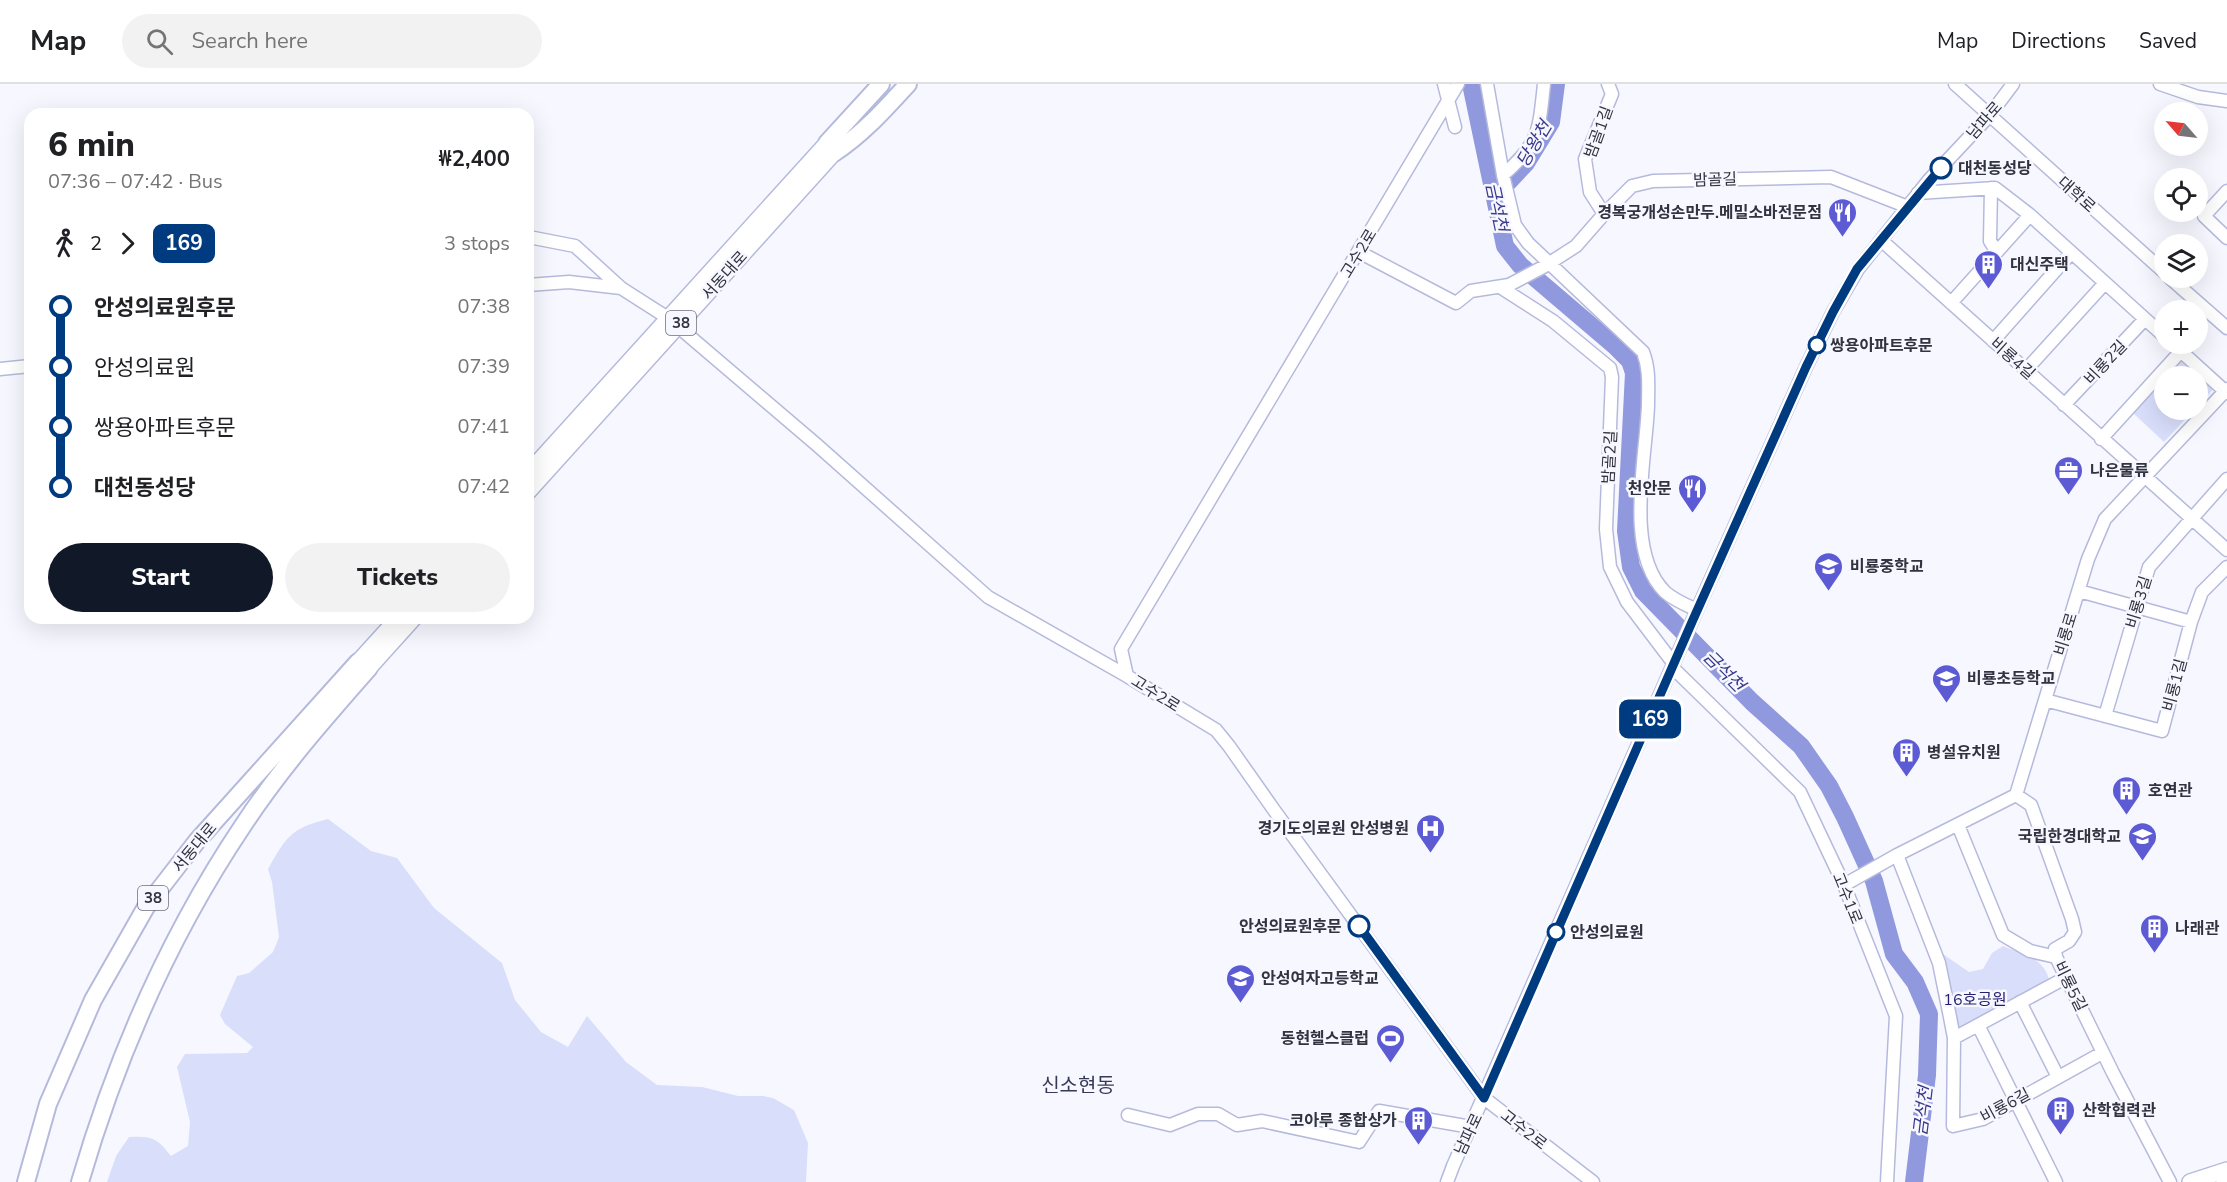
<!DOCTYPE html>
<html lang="en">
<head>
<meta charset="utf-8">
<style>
  :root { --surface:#fff; --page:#f2f2f2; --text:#202124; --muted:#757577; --line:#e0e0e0; --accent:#111827 }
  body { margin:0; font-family:"Nunito Sans","Noto Sans KR",sans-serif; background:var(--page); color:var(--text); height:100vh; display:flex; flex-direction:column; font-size:22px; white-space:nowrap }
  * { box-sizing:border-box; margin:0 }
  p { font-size:20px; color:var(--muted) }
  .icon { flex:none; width:33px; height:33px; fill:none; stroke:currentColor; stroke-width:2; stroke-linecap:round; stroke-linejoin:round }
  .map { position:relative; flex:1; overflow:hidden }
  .side { position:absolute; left:24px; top:24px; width:510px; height:516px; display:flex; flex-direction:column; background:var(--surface); border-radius:18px; box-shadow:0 6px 24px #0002 }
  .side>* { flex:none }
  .badge { padding:0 12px; border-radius:9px; font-size:21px; line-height:39px }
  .needle { width:39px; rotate:298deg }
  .tools { position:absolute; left:2154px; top:18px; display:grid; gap:12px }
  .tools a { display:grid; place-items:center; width:54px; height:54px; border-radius:50%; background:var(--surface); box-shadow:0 6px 24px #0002; font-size:30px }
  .map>.badge { position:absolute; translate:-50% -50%; box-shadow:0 0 0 3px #fff }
  .legs { display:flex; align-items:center; gap:9px; height:66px; padding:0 24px; font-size:20px }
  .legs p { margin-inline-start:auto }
  .headline { display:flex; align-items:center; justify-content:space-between; height:102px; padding:0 24px }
  h1 { font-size:33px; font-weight:800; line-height:45px }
  .button { display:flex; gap:12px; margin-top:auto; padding:12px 24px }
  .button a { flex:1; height:69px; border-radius:36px; background:var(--accent); color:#fff; font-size:24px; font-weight:800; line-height:69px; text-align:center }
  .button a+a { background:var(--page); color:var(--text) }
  ul { padding:0 24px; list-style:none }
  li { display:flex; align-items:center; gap:21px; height:60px; font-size:22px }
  li i { display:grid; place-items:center; width:9px; height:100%; margin:0 8px; background:currentColor }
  li i::after { content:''; width:15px; height:15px; margin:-8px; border:4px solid; border-radius:50%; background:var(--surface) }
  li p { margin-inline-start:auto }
  li:first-child i { background:linear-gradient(#0000 50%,currentColor 0) }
  li:last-child i { background:linear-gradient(currentColor 50%,#0000 0) }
  header { display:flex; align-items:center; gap:36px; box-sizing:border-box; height:84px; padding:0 30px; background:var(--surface); border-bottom:2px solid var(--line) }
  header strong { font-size:28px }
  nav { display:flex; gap:33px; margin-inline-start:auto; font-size:21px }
  .search { width:420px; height:54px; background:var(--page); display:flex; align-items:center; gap:15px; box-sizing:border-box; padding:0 21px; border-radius:33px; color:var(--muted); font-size:22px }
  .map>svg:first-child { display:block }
  .green { fill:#d9defb }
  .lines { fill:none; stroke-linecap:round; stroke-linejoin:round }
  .river { stroke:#9199de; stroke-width:18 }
  .minor-casing { stroke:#b5badc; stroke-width:15 }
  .major-casing { stroke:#b5badc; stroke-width:18 }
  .highway-casing { stroke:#b5badc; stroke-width:20 }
  .minor { stroke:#fff; stroke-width:12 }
  .major { stroke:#fff; stroke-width:15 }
  .highway { stroke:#fff; stroke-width:16 }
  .line-1-casing { stroke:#fff; stroke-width:14 }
  .line-1 { stroke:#003b80; stroke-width:9 }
  .stop-1-dot { fill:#fff; stroke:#003b80; stroke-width:3 }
  .labels { text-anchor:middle; stroke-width:5; stroke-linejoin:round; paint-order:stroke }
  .shield { fill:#f7f8ff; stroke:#6c6e79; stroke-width:1.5 }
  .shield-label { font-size:15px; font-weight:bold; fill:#313340 }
  .street-label { font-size:16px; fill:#313340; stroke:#f7f8ff }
  .stop-label { font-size:16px; font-weight:bold; fill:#313340; stroke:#f7f8ff; text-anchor:start }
  .poi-label { font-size:16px; font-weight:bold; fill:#313340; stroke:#f7f8ff; text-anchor:start }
  .park-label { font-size:16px; fill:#251e6e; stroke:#f7f8ff }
  .water-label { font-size:18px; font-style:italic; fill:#3a398b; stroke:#f7f8ff }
  .quarter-label { font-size:20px; fill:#373a56; stroke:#f7f8ff }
</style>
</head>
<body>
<header>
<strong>Map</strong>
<div class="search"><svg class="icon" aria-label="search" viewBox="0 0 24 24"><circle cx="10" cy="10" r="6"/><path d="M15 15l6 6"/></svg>Search here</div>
<nav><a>Map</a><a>Directions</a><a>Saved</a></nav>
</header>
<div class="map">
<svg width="2227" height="1098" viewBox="0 0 2227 1098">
  <rect width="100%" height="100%" fill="#f7f8ff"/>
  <path class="green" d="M 2178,275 L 2214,304 L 2198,322 L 2198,292 L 2164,292 L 2164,326 L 2194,326 L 2164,358 L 2132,328 Z
    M 328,735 L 371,767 L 397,774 L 434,824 L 502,879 L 515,916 L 541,948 L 568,963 L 587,932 L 626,978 L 657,1001 L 702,1003 L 738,1012 L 763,1012 L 773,1014 L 794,1026 L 808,1059 L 806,1098 L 107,1098 L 116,1072 L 129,1053 C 152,1052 157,1054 171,1072 L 188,1062 L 190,1038 L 177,983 L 185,970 L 247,969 L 253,963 L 225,940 L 220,931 L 237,892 L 249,889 L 273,868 L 279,853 L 272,798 L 268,785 C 286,753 291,744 328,735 Z
    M 2003,862 C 2024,871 2046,874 2050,900 L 1974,948 L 1953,944 L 1940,868 L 1969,888 L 1983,885 L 1992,869 Z"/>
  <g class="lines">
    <path class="river" d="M 1471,0 L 1505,162 L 1520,181 L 1615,262 L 1630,277 L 1634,289 L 1626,447 L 1631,483 L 1643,507 L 1752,618 L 1801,662 L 1829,702 L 1845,733 L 1874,797 L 1894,870 L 1915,898 L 1929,930 L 1927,991 L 1914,1098
      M 1495,112 L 1526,79 L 1551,38 L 1556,0"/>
    <defs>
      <path id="minor" d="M 1444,0 L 1455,43
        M 1458,0 L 1121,565 L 1127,592 L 1216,646 L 1229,662 L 1274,726 L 1484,1014 L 1593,1098
        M 1487,0 L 1503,91
        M 1544,0 C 1539,46 1540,59 1503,91 L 1515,141 L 1528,159 L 1643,268 C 1650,286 1648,303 1648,322 C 1646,375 1624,467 1665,508 C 1674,516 1686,521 1697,526
        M 1955,0 L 2164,188
        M 2160,0 L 2198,13 L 2227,17
        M 1991,104 L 1990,157 L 1997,168
        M 2227,107 L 2204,132 L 2227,154
        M 1918,109 L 1995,104 L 2030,131 L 2164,252
        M 1604,130 L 1590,108 L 1585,75 L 1612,10 L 1608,0
        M 528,155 L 534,154 L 575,162 L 621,204 L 668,234 L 817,361 L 988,513 L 1127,592
        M 1881,156 L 2227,466
        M 1359,168 L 1456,219 L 1471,207 L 1509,201 L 1545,182 L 1576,162 L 1604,130 L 1632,102 L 1653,97 L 1831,93 L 1908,123
        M 2170,194 L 2227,244
        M 528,201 L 569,198 L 621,204
        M 1500,203 L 1553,237 L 1610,284 L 1612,293 L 1606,445 L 1610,483 L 1627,518 L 1674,580
        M 1951,219 L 2030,131
        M 1993,257 L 2071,169
        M 2173,260 L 2227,309
        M 0,285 L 30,282
        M 2026,286 L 2105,199
        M 2064,321 L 2145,235
        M 2101,355 L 2181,267
        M 2079,507 L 2191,538
        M 1673,584 L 1800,708 L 1844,801 L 1896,932 L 1887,1098
        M 2045,616 L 2162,647 L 2191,538 L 2202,508 L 2227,483
        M 2105,632 L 2149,483 L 2227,395
        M 2016,711 L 2031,721 L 2072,835 L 2075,848 L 2069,857 L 2055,865 L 2056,873 L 2113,989 L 2170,1098
        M 1958,741 L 2003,851 L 2030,867 L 2056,873
        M 1897,771 L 1939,879 L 1950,933 L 1954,954 L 1953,1042 L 1983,1035 L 2102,969
        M 1844,801 L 1897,771 L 2016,711 L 2088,475 L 2105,435 L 2227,305
        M 2020,918 L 2058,993
        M 1978,941 L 2056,1098
        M 1954,954 L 2067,893
        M 1128,1031 L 1170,1041 L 1198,1030 L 1218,1030 L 1237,1041 L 1262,1037 L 1359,1058 L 1379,1027 L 1471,1043
        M 1447,1098 L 1453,1082 L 1697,526 L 1806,283 L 1833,228 L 1858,185 L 1929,96 L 1989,32 L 2013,0"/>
      <path id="major" d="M 528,389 L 827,59
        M 528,408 L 834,69
        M 358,578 L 398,534
        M 369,584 L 414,534
        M 2190,1098 L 2227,1086
        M 2224,1098 L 2227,1097"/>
      <path id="highway" d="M 827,59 L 881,0
        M 834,69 C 863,50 885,25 908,0
        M 26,1098 L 48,1020 L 93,916 L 146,823 L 197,757 L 358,578
        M 80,1098 C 117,971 170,850 244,740 C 281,684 325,634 369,584"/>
    </defs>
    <use href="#minor" class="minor-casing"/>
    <use href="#major" class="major-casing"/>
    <use href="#highway" class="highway-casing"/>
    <use href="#minor" class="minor"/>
    <use href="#major" class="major"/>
    <use href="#highway" class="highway"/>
  </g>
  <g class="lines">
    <defs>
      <path id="line-1" d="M 1359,842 L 1484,1014 L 1692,538 L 1806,283 L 1833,228 L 1857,185 L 1941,84"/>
    </defs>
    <use href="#line-1" class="line-1-casing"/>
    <use href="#line-1" class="line-1"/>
  </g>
  <defs>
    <symbol id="restaurant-pin" viewBox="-11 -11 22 30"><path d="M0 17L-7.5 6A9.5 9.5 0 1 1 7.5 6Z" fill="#5c5bd3" stroke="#f7f8ff"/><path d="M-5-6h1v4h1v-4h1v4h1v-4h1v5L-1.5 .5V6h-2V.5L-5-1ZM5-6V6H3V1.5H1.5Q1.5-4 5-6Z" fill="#fff"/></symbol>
    <symbol id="building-pin" viewBox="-11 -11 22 30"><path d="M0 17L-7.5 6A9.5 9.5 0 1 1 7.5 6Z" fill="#5c5bd3" stroke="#f7f8ff"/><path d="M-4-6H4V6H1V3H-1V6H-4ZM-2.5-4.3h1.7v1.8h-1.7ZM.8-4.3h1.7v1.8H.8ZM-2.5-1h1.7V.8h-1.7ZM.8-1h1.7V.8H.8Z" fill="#fff"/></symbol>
    <symbol id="office-pin" viewBox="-11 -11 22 30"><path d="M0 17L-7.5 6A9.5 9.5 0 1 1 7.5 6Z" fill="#5c5bd3" stroke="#f7f8ff"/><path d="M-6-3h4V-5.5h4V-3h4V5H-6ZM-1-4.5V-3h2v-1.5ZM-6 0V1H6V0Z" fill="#fff"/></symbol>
    <symbol id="school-pin" viewBox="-11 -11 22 30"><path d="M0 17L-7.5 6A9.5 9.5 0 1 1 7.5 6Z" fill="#5c5bd3" stroke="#f7f8ff"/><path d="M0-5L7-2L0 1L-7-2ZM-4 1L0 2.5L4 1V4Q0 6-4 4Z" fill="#fff"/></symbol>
    <symbol id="hospital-pin" viewBox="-11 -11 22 30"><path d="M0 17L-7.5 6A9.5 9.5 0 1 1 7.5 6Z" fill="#5c5bd3" stroke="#f7f8ff"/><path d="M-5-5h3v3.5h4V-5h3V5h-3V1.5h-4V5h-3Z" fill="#fff"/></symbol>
    <symbol id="university-pin" viewBox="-11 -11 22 30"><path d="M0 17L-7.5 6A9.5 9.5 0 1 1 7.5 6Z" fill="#5c5bd3" stroke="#f7f8ff"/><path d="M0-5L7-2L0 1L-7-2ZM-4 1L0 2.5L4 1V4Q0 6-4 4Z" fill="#fff"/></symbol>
    <symbol id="stadium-pin" viewBox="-11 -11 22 30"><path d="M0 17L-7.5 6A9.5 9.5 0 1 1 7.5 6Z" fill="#5c5bd3" stroke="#f7f8ff"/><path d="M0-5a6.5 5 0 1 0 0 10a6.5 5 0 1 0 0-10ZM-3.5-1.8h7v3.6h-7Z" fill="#fff"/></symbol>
  </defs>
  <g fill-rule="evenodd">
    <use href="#restaurant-pin" x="1826" y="112" width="33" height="45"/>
    <use href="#building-pin" x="1972" y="164" width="33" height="45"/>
    <use href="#office-pin" x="2052" y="370" width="33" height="45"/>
    <use href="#restaurant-pin" x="1676" y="388" width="33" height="45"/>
    <use href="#school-pin" x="1812" y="466" width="33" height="45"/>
    <use href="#school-pin" x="1930" y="578" width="33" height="45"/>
    <use href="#building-pin" x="1890" y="652" width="33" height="45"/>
    <use href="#building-pin" x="2110" y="690" width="33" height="45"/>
    <use href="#hospital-pin" x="1414" y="728" width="33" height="45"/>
    <use href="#university-pin" x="2126" y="736" width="33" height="45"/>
    <use href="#building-pin" x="2138" y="828" width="33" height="45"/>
    <use href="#school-pin" x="1224" y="878" width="33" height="45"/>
    <use href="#stadium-pin" x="1374" y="938" width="33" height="45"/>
    <use href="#building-pin" x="2044" y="1010" width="33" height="45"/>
    <use href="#building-pin" x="1402" y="1020" width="33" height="45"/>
  </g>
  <g class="stop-1-dot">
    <circle cx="1941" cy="84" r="10"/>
    <circle cx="1817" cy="261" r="8"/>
    <circle cx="1359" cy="842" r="10"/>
    <circle cx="1556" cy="848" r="8"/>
  </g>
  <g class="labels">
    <g class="shield">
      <rect x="666" y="227" width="30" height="24" rx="4.5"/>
      <rect x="138" y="802" width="30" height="24" rx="4.5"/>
    </g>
    <g class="shield-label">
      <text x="681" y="244">38</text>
      <text x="153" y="819">38</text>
    </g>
    <g class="street-label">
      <text transform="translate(1984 36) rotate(-49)" y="6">남파로</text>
      <text transform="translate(1598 48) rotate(-70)" y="6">밤골1길</text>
      <text transform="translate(1715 95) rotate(-2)" y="6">밤골길</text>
      <text transform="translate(2077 110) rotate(42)" y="6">대학로</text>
      <text transform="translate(1358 169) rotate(-59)" y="6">고수2로</text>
      <text transform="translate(724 191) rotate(-48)" y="6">서동대로</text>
      <text transform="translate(2013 274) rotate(42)" y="6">비룡4길</text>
      <text transform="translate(2105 278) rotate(-47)" y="6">비룡2길</text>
      <text transform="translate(1609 373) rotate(-87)" y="6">밤골2길</text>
      <text transform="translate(2138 518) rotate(-73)" y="6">비룡3길</text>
      <text transform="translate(2065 550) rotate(-73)" y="6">비룡로</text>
      <text transform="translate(2174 601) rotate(-75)" y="6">비룡1길</text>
      <text transform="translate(1156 609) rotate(32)" y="6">고수2로</text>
      <text transform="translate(194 763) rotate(-50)" y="6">서동대로</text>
      <text transform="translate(1848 814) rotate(68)" y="6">고수1로</text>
      <text transform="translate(2071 902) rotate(64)" y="6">비룡5길</text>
      <text transform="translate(2005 1021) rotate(-28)" y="6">비룡6길</text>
      <text transform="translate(1524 1045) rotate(38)" y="6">고수2로</text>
      <text transform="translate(1468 1050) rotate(-65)" y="6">남파로</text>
    </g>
    <g class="stop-label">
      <text x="1958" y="90">대천동성당</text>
      <text x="1830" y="267">쌍용아파트후문</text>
      <text x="1342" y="848" text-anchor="end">안성의료원후문</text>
      <text x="1570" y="854">안성의료원</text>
    </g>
    <g class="poi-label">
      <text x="1822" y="134" text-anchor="end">경복궁개성손만두.메밀소바전문점</text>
      <text x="2010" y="186">대신주택</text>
      <text x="2090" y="392">나은물류</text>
      <text x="1672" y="410" text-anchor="end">천안문</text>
      <text x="1850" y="488">비룡중학교</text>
      <text x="1967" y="600">비룡초등학교</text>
      <text x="1927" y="674">병설유치원</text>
      <text x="2148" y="712">호연관</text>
      <text x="1409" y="750" text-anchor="end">경기도의료원 안성병원</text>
      <text x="2121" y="758" text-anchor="end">국립한경대학교</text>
      <text x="2175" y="850">나래관</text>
      <text x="1261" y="900">안성여자고등학교</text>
      <text x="1369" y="960" text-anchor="end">동현헬스클럽</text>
      <text x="2082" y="1032">산학협력관</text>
      <text x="1397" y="1042" text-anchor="end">코아루 종합상가</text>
    </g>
    <g class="park-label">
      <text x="1975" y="921">16호공원</text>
    </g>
    <g class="water-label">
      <text transform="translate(1534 60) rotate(-59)" y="6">당왕천</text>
      <text transform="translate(1497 123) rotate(78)" y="6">금석천</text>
      <text transform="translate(1724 587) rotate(45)" y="6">금석천</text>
      <text transform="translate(1923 1027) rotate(-83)" y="6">금석천</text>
    </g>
    <g class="quarter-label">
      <text x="1078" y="1008">신소현동</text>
    </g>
  </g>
</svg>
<div class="tools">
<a><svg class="needle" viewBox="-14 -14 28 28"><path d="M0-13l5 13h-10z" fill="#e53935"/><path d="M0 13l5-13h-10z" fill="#757577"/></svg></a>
<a><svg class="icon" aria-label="locate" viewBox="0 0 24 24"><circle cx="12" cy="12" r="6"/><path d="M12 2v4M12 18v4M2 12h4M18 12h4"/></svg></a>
<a><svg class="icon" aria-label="layers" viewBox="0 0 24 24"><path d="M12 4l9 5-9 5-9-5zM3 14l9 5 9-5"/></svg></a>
<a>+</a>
<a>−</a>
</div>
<b class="badge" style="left:1650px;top:635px;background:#003b80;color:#fff">169</b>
<section class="side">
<div class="headline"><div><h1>6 min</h1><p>07:36 – 07:42 · Bus</p></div><b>₩2,400</b></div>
<div class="legs"><svg class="icon" aria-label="walk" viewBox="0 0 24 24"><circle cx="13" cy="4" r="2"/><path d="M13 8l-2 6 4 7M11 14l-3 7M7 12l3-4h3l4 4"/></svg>2<svg class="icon" aria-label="forward" viewBox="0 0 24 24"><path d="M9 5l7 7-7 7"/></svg><b class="badge" style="background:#003b80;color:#fff">169</b><p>3 stops</p></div>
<ul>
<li><i style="color:#003b80"></i><b>안성의료원후문</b><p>07:38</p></li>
<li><i style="color:#003b80"></i><span>안성의료원</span><p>07:39</p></li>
<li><i style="color:#003b80"></i><span>쌍용아파트후문</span><p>07:41</p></li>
<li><i style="color:#003b80"></i><b>대천동성당</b><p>07:42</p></li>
</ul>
<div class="button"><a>Start</a><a>Tickets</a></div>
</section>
</div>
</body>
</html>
